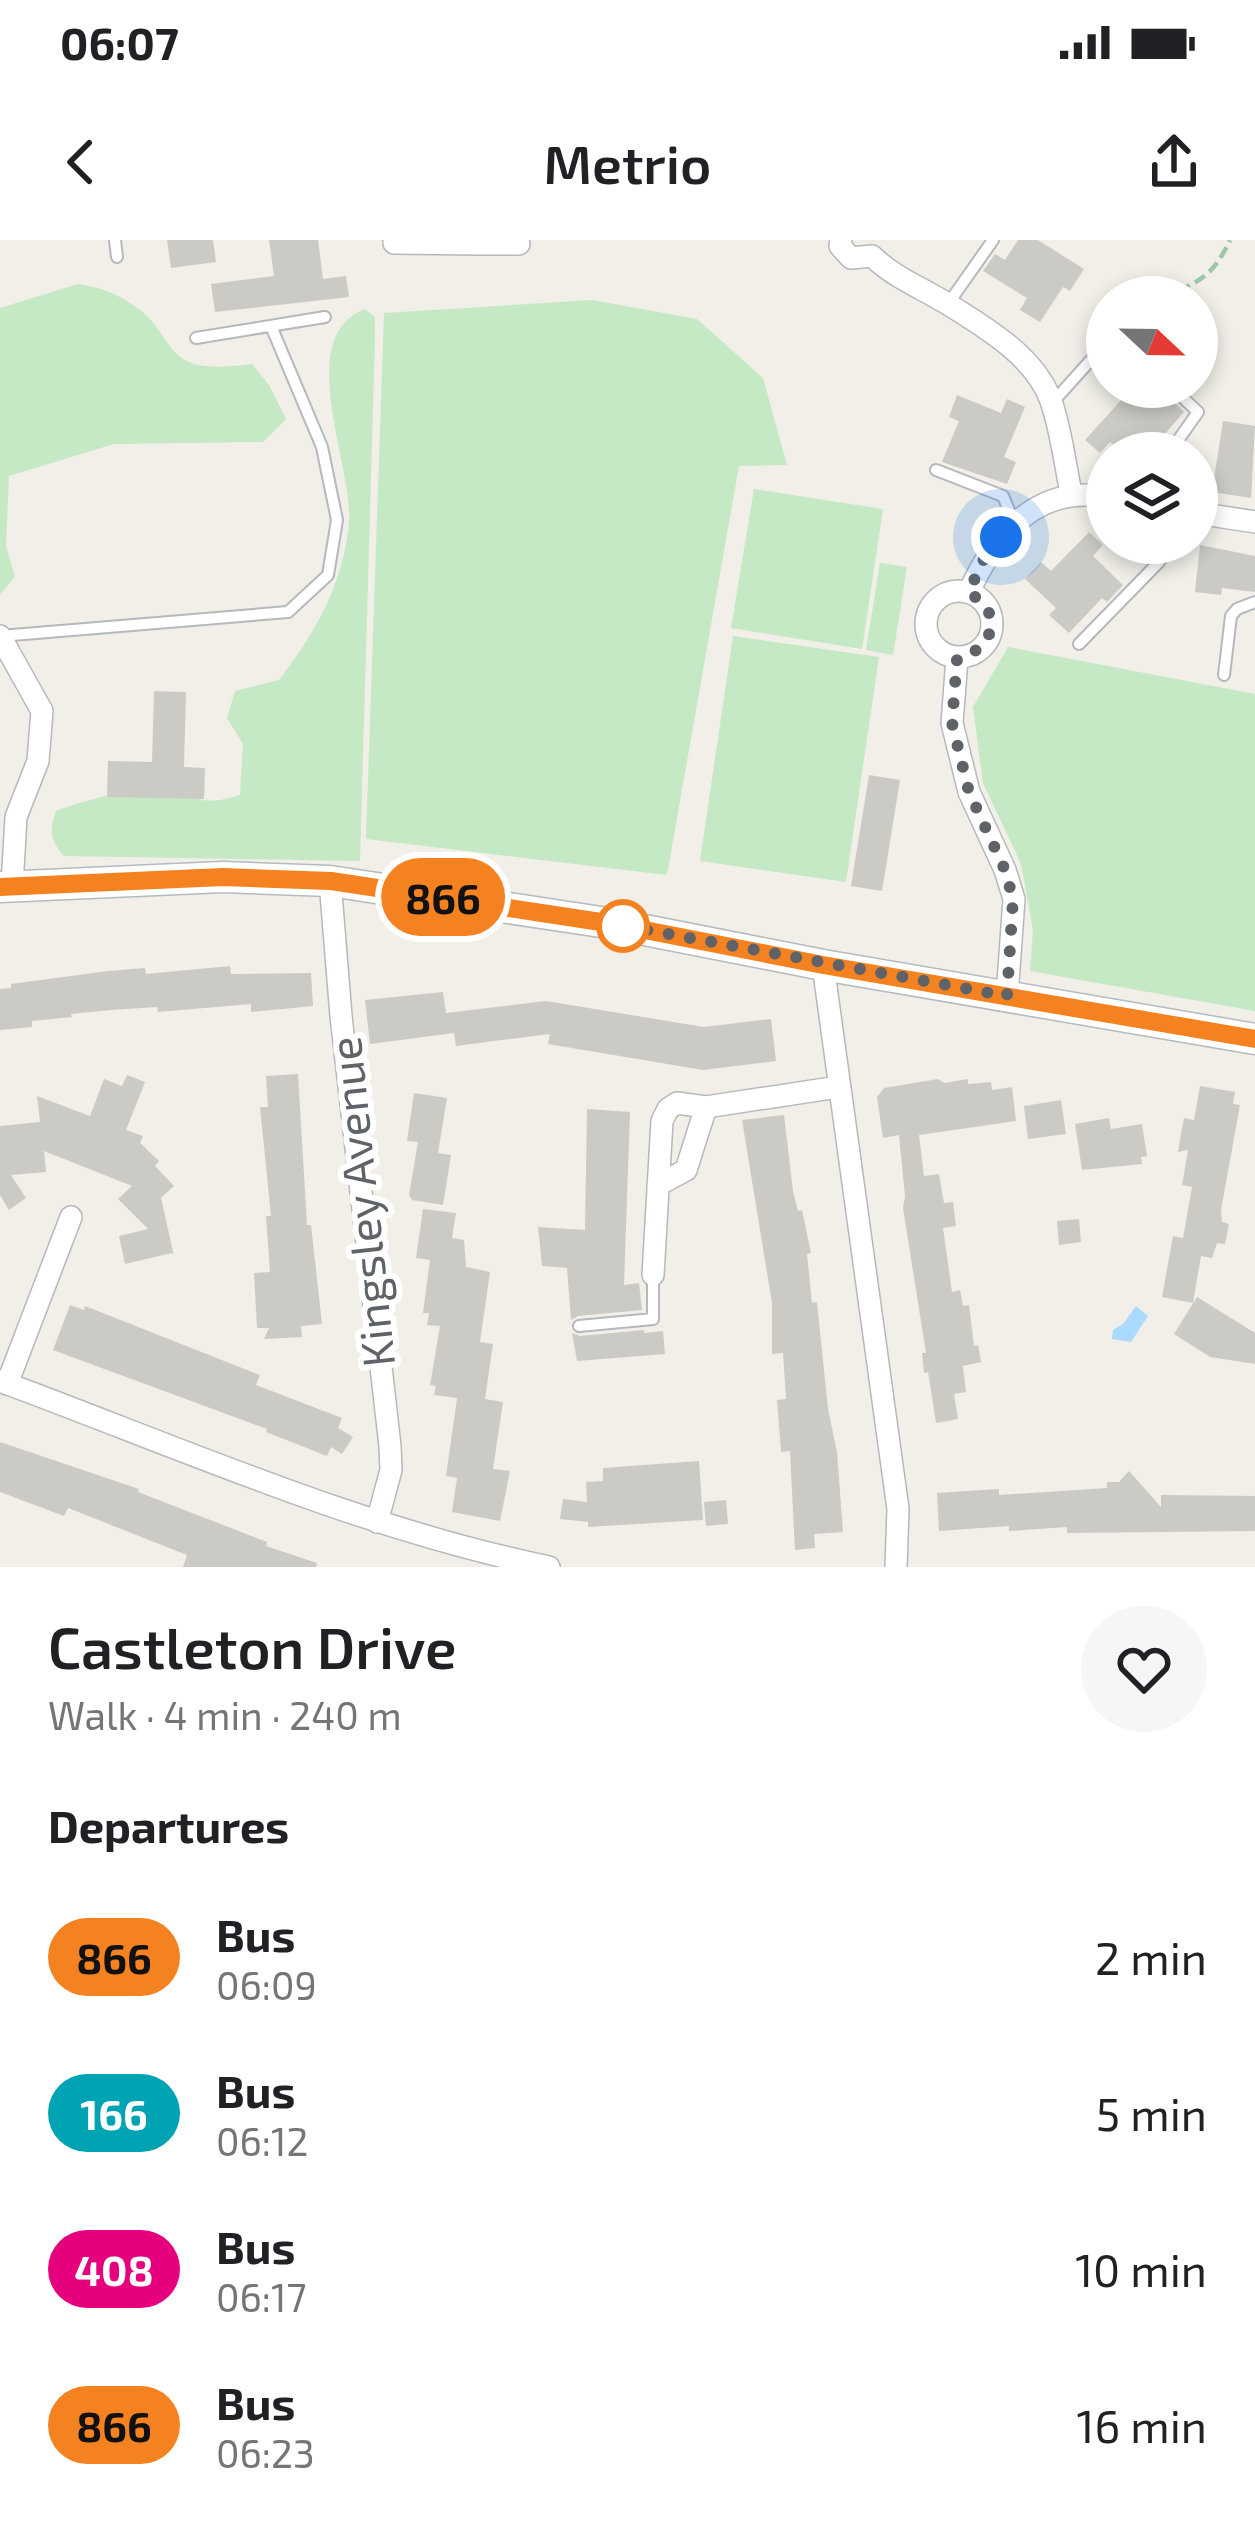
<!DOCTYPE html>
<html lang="en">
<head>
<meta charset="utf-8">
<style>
  :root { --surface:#fff; --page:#f6f6f6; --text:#202124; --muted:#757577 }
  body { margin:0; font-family:"Exo 2",sans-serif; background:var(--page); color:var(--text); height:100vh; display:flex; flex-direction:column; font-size:45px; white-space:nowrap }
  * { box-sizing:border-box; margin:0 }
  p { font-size:39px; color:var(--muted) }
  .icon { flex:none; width:66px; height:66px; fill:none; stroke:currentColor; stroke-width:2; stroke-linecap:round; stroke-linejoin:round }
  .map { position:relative; height:1327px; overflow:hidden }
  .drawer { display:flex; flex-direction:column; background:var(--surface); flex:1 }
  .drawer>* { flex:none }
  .badge { padding:0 24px; border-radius:39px; font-size:42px; line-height:78px }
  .needle { width:78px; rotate:112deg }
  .tools { position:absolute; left:1086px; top:36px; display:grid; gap:24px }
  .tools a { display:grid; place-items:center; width:132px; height:132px; border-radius:50%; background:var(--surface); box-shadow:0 6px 18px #0003; font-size:60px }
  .you { position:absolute; width:60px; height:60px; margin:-30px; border:9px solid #fff; border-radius:50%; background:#1a73e8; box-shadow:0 0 0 18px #1a73e833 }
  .map>.badge { position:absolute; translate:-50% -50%; box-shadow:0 0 0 6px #fff }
  h2 { padding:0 48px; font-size:45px; line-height:108px }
  .round { display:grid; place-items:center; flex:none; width:126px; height:126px; border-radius:63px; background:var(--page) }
  .head { display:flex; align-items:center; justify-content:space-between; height:204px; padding:0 48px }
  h1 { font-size:57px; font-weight:600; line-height:90px }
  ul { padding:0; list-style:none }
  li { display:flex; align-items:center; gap:36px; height:156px; padding:0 48px }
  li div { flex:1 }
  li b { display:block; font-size:45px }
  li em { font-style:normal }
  li .badge { min-width:132px; font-weight:700; text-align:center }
  .status { display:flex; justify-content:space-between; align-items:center; height:84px; padding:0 60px; background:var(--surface); direction:ltr }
  .status svg { height:33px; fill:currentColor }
  header { display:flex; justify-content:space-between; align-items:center; height:156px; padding:0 48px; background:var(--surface); font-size:54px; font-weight:600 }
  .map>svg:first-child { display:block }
  .green { fill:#c5e8c5 }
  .water { fill:#aadaff }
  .building { fill:#cccac5 }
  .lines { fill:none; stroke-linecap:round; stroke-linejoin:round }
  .lane-casing { stroke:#b5b8bc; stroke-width:14 }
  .street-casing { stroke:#b5b8bc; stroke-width:24 }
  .secondary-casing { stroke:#b6babf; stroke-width:33 }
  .path { stroke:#9cc7a9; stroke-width:4.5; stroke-dasharray:12 6; stroke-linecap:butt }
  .lane { stroke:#fff; stroke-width:10 }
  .street { stroke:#fff; stroke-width:21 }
  .secondary { stroke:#fff; stroke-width:30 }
  .line-casing { stroke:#fff; stroke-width:27 }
  .line { stroke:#f58220; stroke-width:18 }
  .walk { stroke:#5f6368; stroke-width:12; stroke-dasharray:0 21.6 }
  .stop-dot { fill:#fff; stroke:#f58220; stroke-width:6 }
  .labels { text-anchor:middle; stroke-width:12; stroke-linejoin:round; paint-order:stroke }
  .street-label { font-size:45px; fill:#5f6368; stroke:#fff }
</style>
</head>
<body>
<div class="status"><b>06:07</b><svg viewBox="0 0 49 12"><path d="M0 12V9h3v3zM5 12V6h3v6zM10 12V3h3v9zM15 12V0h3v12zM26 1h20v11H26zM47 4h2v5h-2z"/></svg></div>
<header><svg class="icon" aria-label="back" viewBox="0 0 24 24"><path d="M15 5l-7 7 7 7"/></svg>Metrio<svg class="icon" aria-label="share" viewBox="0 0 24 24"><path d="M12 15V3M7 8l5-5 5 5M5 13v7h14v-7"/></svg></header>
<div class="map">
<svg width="1255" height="1327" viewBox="0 0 1255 1327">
  <rect width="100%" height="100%" fill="#f1efe8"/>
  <path class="green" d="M 78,44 C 104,47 127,58 147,76 C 163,91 170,117 194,124 C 213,129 233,126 252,124 L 269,145 L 286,179 L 263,202 L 114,204 L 9,236 L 6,306 L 15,337 L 0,354 L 0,68 Z
    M 592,60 L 697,79 L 763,138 L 787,225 L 739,226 L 667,635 L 366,599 L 384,73 Z
    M 365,69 L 375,77 L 375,98 L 360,621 L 64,616 C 50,600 49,591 56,571 C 90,559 131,546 167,552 C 203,557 201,567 240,555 L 243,504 L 227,478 L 235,451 L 279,440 C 316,392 343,344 349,283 C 354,228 292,96 365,69 Z
    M 754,249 L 883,269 L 862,409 L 731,388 Z
    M 880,323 L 907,327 L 893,415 L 866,410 Z
    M 733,396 L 879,417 L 846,642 L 700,621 Z
    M 1008,407 L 1255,454 L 1255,771 L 1030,731 L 1033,690 L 1021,624 L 983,543 L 973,467 Z"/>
  <path class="water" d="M 1136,1066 L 1148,1076 L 1131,1102 L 1112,1099 L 1113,1090 L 1123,1084 Z"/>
  <path class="building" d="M 167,0 L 213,0 L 216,22 L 171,28 Z
    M 269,0 L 318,0 L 323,39 L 346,36 L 349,57 L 215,72 L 211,44 L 274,36 Z
    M 1018,0 L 1038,0 L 1084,29 L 1070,51 L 1063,47 L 1040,82 L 1020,70 L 1027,58 L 983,31 L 995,14 L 1005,20 Z
    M 1108,147 L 1143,147 L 1158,161 L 1165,154 L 1184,172 L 1148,213 L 1123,213 L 1110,202 L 1100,213 L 1085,200 L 1122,159 Z
    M 957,155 L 1001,173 L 1007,159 L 1025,167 L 1004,217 L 1016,222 L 1007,244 L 942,222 L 959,181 L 949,177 Z
    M 1223,181 L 1255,186 L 1251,258 L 1212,252 Z
    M 1089,292 L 1103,305 L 1093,316 L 1123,345 L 1107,362 L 1102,358 L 1069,393 L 1049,375 L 1056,368 L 1025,339 L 1041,322 L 1051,331 Z
    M 1200,305 L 1255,316 L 1255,352 L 1222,348 L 1221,355 L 1195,352 Z
    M 154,451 L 186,452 L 184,527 L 205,528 L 204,559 L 107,557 L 108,521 L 152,522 Z
    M 869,535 L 900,540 L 882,651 L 851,646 Z
    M 230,726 L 231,734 L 311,733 L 313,766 L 251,772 L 251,764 L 158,772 L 157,767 L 111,770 L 71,774 L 72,777 L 32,781 L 32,787 L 0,790 L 0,749 L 11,748 L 11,744 L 108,731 L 145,728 L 146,734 Z
    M 443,752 L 446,773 L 546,761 L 704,787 L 771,779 L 776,821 L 703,830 L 548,804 L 550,794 L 456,806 L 454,793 L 370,804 L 365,760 Z
    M 298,834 L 307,985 L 311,985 L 322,1084 L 301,1086 L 302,1097 L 264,1099 L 269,1088 L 257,1088 L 254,1033 L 270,1032 L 266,976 L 271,976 L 260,867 L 268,867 L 266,836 Z
    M 127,835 L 145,842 L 126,890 L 143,896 L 140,903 L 159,921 L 155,926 L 174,946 L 161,958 L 174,1016 L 172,1013 L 125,1024 L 119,996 L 148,989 L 118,959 L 132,946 L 44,911 L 46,932 L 11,935 L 26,958 L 9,970 L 0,955 L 0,886 L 40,882 L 37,856 L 90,876 L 104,839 L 122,846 Z
    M 938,839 L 944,843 L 968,839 L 968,844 L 991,842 L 992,850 L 1012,847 L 1016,881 L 919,895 L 924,936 L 939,934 L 944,963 L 953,962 L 956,986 L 943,988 L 952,1052 L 960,1050 L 963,1066 L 969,1065 L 974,1106 L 978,1105 L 981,1122 L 963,1126 L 966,1152 L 954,1154 L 958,1179 L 936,1183 L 928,1132 L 924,1133 L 922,1113 L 926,1113 L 903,968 L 905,956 L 899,895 L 883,898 L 877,857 L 884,848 Z
    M 1200,846 L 1235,852 L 1233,864 L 1240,865 L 1221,970 L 1222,982 L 1229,984 L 1225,1004 L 1217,1003 L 1212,1018 L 1201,1016 L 1193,1063 L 1162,1057 L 1173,996 L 1183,998 L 1192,947 L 1182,945 L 1188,910 L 1178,912 L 1181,894 L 1184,878 L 1194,880 Z
    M 414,853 L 447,858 L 438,913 L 451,915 L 443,965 L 412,960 L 409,955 L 418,902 L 407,901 Z
    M 1061,860 L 1066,894 L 1028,899 L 1024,866 Z
    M 587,869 L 630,872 L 624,1045 L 639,1043 L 642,1070 L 578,1076 L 571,1080 L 567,1028 L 542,1026 L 538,987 L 585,990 Z
    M 784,875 L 793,951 L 798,971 L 802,970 L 811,1013 L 807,1014 L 812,1063 L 817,1062 L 828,1169 L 837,1212 L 843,1292 L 814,1294 L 815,1308 L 795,1310 L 790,1211 L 781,1212 L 777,1160 L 786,1159 L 783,1113 L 772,1114 L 772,1063 L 742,880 Z
    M 1109,878 L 1111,889 L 1142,884 L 1147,916 L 1141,917 L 1142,924 L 1082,930 L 1075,884 Z
    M 423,969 L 456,973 L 452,998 L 464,1000 L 466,1027 L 490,1032 L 480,1102 L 493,1104 L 485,1159 L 503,1162 L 493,1229 L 510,1231 L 500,1281 L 452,1272 L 457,1238 L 446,1236 L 457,1158 L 434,1155 L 436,1146 L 430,1145 L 440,1086 L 427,1085 L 429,1073 L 423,1073 L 430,1020 L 416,1018 Z
    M 1079,979 L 1081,1002 L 1059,1005 L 1057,981 Z
    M 1197,1057 L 1255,1093 L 1255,1124 L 1210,1117 L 1174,1094 Z
    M 70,1065 L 84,1070 L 85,1066 L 260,1135 L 256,1145 L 342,1178 L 338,1188 L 353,1197 L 342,1214 L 331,1207 L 327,1216 L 266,1192 L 267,1189 L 53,1110 Z
    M 644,1090 L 644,1093 L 663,1091 L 665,1114 L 577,1121 L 572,1093 L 580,1096 Z
    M 0,1202 L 139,1249 L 138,1252 L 267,1302 L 266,1306 L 317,1323 L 316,1327 L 183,1327 L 187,1315 L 68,1268 L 64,1276 L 0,1252 Z
    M 699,1221 L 703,1280 L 588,1287 L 588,1282 L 560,1279 L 563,1259 L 587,1262 L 586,1242 L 603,1241 L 603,1228 Z
    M 1129,1231 L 1161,1267 L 1161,1255 L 1255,1256 L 1255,1291 L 1067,1293 L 1067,1287 L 1009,1291 L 1009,1286 L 939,1291 L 937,1253 L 999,1249 L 999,1255 L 1107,1248 L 1107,1242 L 1119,1242 Z
    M 726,1260 L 728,1284 L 706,1286 L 704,1262 Z"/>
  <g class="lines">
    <defs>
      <path id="lane" d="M 115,0 L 117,17
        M 948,64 L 993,0
        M 196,98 L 325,77
        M 1053,162 L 1107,102
        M 1169,213 L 1198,172 L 1180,155
        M 936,230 L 1003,256 L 1015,285
        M 0,396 L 288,372 L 328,335 L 337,280 L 322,207 L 271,86
        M 1079,404 L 1159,322 L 1170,303
        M 1224,435 L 1231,376 L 1237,369 L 1255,362
        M 579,1086 L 653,1079 L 653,1035"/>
      <path id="street" d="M 841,0 L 840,6 L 851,18 L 872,16
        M 394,3 L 479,4 L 479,0
        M 479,4 L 519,4
        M 872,16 C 897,40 923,48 951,66 C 988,89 1036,118 1051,161 C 1061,190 1065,223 1071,253
        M 1197,273 L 1255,282
        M926 384a33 33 0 1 1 66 0a33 33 0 1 1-66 0Z
        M 969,352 C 995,294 1038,244 1107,257
        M 0,396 L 42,471 L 38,521 L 16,577 L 12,646
        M 957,419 L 952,483 L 969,552 L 1005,630 L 1014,659 L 1007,756
        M 330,641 L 341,776 L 390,1206 L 391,1230 L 377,1282
        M 823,725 L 898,1269 L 896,1327
        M 658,945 L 686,930 L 706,867
        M 653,1035 L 662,881 L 668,869 L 677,863 L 706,867 L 838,847
        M 0,1141 C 181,1208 359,1288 549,1327
        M 7,1144 L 71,977"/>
      <path id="secondary" d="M 0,647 L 223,637 L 330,641 L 614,684 L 823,725 L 1255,799"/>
    </defs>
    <use href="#lane" class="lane-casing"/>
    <use href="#street" class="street-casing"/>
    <use href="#secondary" class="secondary-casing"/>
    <path class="path" d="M 1162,57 C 1199,42 1212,38 1230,0"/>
    <use href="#lane" class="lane"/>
    <use href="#street" class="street"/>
    <use href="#secondary" class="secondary"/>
  </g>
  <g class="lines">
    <defs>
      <path id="line" d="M 0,647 L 223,637 L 331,641 L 614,684 L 823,725 L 1255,799"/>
    </defs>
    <use href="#line" class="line-casing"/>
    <use href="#line" class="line"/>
    <path class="walk" d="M 623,686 L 614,684 L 1007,756 L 1013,659 L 1005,630 L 969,552 L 952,483 L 957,419 C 983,411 998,395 987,367 L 969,352 L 982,322 L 1001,297"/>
  </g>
  <circle class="stop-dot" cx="623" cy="686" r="24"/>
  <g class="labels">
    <g class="street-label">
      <text transform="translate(362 962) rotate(-96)" y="16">Kingsley Avenue</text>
    </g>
  </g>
</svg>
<div class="tools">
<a><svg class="needle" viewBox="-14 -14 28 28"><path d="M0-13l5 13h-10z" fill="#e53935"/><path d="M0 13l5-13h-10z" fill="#757577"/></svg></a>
<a><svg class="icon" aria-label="layers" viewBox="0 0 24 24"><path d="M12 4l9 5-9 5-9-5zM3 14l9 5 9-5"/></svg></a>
</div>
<div class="you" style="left:1001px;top:297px"></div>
<b class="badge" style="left:443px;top:657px;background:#f58220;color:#111">866</b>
</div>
<section class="drawer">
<div class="head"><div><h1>Castleton Drive</h1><p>Walk · 4 min · 240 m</p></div><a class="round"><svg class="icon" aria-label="heart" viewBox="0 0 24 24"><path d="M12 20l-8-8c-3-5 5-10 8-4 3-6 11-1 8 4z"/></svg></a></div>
<h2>Departures</h2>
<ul>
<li><span class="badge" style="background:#f58220;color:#111">866</span><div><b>Bus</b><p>06:09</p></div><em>2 min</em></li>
<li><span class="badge" style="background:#00a3b4;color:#fff">166</span><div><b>Bus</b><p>06:12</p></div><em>5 min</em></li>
<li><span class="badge" style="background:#e6007e;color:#fff">408</span><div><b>Bus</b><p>06:17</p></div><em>10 min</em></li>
<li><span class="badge" style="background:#f58220;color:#111">866</span><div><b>Bus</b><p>06:23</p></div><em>16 min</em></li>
</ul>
</section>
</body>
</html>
